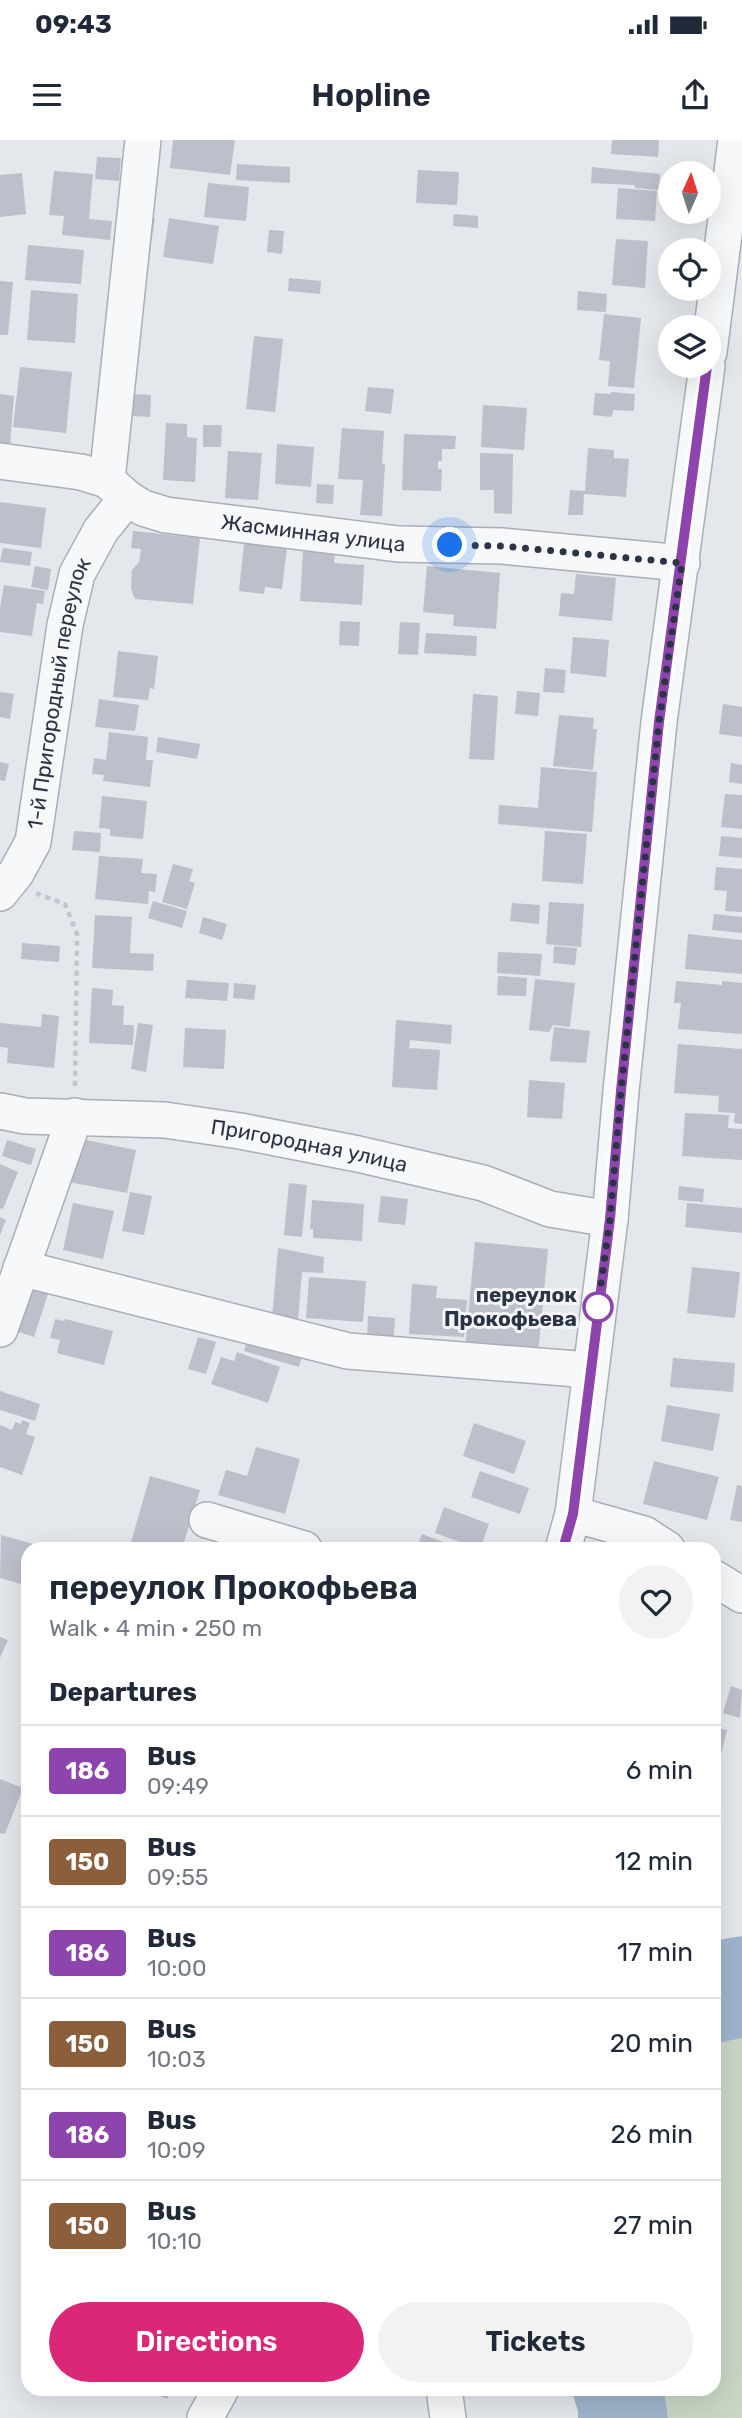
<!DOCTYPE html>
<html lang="en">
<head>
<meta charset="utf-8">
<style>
  :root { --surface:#fff; --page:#f2f2f3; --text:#1f2937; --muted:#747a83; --line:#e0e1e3; --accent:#db2777 }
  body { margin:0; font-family:Rubik,sans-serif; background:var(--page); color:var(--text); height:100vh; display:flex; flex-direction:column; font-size:26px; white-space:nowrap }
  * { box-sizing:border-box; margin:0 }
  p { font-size:23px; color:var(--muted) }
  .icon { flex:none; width:38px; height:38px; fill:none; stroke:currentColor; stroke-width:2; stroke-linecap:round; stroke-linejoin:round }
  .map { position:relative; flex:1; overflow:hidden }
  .drawer { position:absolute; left:21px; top:1402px; width:700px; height:854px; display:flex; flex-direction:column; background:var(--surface); border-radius:21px; box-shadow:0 7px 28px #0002 }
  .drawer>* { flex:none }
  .badge { padding:0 14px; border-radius:5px; font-size:24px; line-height:46px }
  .needle { width:46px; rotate:3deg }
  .fabs { position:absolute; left:658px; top:21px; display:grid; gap:14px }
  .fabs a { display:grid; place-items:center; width:63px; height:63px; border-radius:50%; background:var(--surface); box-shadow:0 7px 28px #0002; font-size:35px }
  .you { position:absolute; width:35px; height:35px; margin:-18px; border:5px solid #fff; border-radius:50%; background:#1a73e8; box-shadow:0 0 0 10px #1a73e833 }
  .map>.badge { position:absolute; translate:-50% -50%; box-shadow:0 0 0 4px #fff }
  h2 { padding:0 28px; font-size:26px; line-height:63px }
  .round { display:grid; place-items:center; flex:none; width:74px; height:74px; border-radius:37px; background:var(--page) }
  .headline { display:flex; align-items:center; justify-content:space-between; height:119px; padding:0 28px }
  h1 { font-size:33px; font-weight:600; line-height:52px }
  .primary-button { display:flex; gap:14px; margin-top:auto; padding:14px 28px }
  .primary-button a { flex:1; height:80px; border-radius:42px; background:var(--accent); color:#fff; font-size:28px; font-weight:600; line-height:80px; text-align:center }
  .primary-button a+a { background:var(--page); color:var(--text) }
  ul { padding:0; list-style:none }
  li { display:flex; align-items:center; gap:21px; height:91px; padding:0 28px; border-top:2px solid var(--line) }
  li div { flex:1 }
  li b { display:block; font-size:26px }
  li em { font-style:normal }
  li .badge { min-width:77px; font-weight:700; text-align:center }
  .status { display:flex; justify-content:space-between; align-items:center; height:49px; padding:0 35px; background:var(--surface); direction:ltr }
  .status svg { height:19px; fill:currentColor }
  header { display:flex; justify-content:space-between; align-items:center; height:91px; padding:0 28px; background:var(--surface); font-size:32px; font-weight:600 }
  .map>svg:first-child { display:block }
  .green { fill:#c9d6c5 }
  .water { fill:#9fb4cc }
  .building { fill:#bbc0ca }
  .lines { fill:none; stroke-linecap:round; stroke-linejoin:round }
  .minor-casing { stroke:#a9aeb7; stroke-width:38 }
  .path { stroke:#c2c5cb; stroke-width:4.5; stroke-dasharray:5 5; stroke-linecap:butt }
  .minor { stroke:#f7f8fa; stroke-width:35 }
  .line-casing { stroke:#fff; stroke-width:16 }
  .line { stroke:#8e44ad; stroke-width:10 }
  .walk { stroke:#2b3445; stroke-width:7; stroke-dasharray:0 12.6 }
  .stop-dot { fill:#fff; stroke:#8e44ad; stroke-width:3.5 }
  .labels { text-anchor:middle; stroke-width:6; stroke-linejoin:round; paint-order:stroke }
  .street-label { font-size:21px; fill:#2b3445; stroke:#f4f6f9 }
  .stop-label { font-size:21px; font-weight:bold; fill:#2b3445; stroke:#f4f6f9; text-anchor:end }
</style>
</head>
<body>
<div class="status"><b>09:43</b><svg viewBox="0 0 49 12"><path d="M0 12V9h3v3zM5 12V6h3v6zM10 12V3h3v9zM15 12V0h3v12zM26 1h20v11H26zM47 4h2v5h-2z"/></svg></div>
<header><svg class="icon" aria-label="menu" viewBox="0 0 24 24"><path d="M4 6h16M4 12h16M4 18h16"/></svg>Hopline<svg class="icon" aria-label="share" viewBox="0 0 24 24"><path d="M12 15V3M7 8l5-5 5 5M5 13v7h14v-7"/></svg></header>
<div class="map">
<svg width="742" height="2278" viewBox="0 0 742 2278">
  <rect width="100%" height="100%" fill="#e4e7ec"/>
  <path class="green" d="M 742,1898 L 742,2278 L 668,2278 L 664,2249 L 714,2249 L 714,1904 Z"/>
  <path class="water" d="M 742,1796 L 742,1898 L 714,1904 L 714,1803 L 718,1800 Z
    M 571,2249 L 664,2249 L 668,2278 L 578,2278 L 578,2271 Z"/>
  <path class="building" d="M 173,0 L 235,0 L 230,35 L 170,28 Z
    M 612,0 L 659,0 L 658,17 L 611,14 Z
    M 97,17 L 121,18 L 119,41 L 95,39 Z
    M 237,24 L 290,27 L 290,43 L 236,40 Z
    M 592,27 L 660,34 L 659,50 L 635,48 L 635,45 L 591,43 Z
    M 418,30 L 459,32 L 457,65 L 416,63 Z
    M 54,31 L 93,34 L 89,79 L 112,81 L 110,100 L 62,95 L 64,76 L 49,75 Z
    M 22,33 L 26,74 L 0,77 L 0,35 Z
    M 208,43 L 249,47 L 246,81 L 204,77 Z
    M 618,48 L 657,51 L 655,81 L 616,79 Z
    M 454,74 L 478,76 L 478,88 L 453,86 Z
    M 142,76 L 155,78 L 150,110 L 137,108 Z
    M 169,78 L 219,86 L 213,124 L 163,117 Z
    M 269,90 L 284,91 L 282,114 L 267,112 Z
    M 616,99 L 648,101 L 645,148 L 612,145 Z
    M 28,105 L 84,110 L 81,144 L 25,140 Z
    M 289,138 L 321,141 L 320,154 L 288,151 Z
    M 0,141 L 13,142 L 8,195 L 0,195 Z
    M 31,150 L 78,154 L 75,203 L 27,200 Z
    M 578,151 L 607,154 L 606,172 L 577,170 Z
    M 604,174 L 641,178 L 634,248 L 608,246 L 610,221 L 599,220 Z
    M 254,196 L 283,199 L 275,272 L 246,269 Z
    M 20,227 L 72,232 L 66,293 L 13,287 Z
    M 368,247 L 394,249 L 391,274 L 365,271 Z
    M 611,252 L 635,254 L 634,271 L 613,270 L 612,277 L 593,275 L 595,253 L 611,254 Z
    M 0,254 L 14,256 L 10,305 L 0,304 Z
    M 133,254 L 151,255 L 150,277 L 132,276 Z
    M 483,265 L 527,268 L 524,310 L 481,307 Z
    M 166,283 L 187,284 L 187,297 L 197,298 L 195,342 L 163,340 Z
    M 203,285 L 222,285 L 221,307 L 203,307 Z
    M 342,288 L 384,291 L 382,324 L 385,324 L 382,376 L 360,375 L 363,340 L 338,339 Z
    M 404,294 L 456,296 L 455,309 L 442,309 L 442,321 L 438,321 L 438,329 L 442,329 L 441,351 L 402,350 Z
    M 277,304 L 314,307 L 311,347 L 275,344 Z
    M 588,308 L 614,310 L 614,318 L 629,319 L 626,357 L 584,354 L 583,375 L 568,375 L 570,350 L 585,351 Z
    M 228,311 L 262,313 L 258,360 L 225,358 Z
    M 480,313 L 513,314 L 512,374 L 494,373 L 494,350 L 480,350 Z
    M 317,344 L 334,345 L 333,364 L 316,363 Z
    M 0,362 L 46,368 L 41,408 L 0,403 Z
    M 133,391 L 200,398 L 193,464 L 135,459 L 131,449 L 132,430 L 139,422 L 141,409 L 131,408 Z
    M 244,403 L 287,408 L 282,449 L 265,447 L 264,454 L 239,451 Z
    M 3,408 L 32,412 L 30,426 L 0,422 Z
    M 303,411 L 335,413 L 334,423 L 364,425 L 362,465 L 300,461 Z
    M 35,426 L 51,429 L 48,450 L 31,447 Z
    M 427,426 L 500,433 L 496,489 L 453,486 L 454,475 L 423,472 Z
    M 576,434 L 616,438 L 612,481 L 559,476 L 561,453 L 574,454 Z
    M 4,445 L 45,451 L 43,464 L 37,463 L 32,496 L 0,492 L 0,468 Z
    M 340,481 L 360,482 L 359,506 L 339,505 Z
    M 400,482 L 420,483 L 418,515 L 398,514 Z
    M 426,493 L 477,496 L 476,516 L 424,513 Z
    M 573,497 L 609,500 L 606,537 L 570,533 Z
    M 118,511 L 158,516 L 154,549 L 150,548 L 148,560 L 113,557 Z
    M 545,528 L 566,530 L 564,553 L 543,552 Z
    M 517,551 L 540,553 L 538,576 L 515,574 Z
    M 0,552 L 14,554 L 10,579 L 0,577 Z
    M 473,554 L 498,556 L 494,620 L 469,619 Z
    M 99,559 L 139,565 L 135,591 L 95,587 Z
    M 723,564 L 742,567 L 742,597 L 719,594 Z
    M 559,575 L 594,578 L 593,589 L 597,589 L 593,630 L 553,626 Z
    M 109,592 L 148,597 L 146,620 L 153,620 L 150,647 L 103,641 L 104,635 L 92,634 L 94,618 L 106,620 Z
    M 158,597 L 200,604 L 197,619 L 156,612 Z
    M 0,622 L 9,624 L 5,641 L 0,640 Z
    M 731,623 L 742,625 L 742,644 L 729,642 Z
    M 541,627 L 597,632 L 592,692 L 498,684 L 499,665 L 538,668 Z
    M 725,654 L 742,655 L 742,689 L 721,687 Z
    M 102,656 L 147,661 L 143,699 L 110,696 L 110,689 L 99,688 Z
    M 74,691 L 101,693 L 100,712 L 72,710 Z
    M 545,691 L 587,694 L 583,744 L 542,741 Z
    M 721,696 L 742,698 L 742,718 L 719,716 Z
    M 99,716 L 143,719 L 141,733 L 157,734 L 155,752 L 149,751 L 148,764 L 95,759 Z
    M 173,724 L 193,729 L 189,741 L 195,743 L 187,769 L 162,762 Z
    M 716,727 L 742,729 L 742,772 L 725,771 L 727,751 L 714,750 Z
    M 153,761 L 187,771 L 182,788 L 148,778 Z
    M 549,762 L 584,764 L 581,807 L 546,804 Z
    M 512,763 L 540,765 L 539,784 L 510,781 Z
    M 714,774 L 742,777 L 742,793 L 712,790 Z
    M 95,775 L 132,777 L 130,813 L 154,814 L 153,831 L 92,828 Z
    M 203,777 L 227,784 L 222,800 L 199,793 Z
    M 688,794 L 742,800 L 742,834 L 685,829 Z
    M 22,803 L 60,806 L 59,822 L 21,819 Z
    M 554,806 L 577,808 L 575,825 L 553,823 Z
    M 498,812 L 542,814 L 540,836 L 497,833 Z
    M 498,836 L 527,838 L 526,856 L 497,855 Z
    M 535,839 L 575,843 L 570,887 L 553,885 L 549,892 L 529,890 Z
    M 187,840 L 229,843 L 227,861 L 185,858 Z
    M 676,841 L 722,845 L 722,841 L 742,843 L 742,894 L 678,889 L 681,863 L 674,863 Z
    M 234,843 L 256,845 L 254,860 L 233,858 Z
    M 92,848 L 113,850 L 112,865 L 124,866 L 123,885 L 134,885 L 133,905 L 89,903 Z
    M 42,874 L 59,876 L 54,928 L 7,923 L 8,908 L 0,907 L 0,883 L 41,887 Z
    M 396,880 L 452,885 L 451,904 L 410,900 L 409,908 L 440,910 L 437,950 L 392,947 Z
    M 138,883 L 153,885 L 146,932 L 131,929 Z
    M 554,887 L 590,891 L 586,923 L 550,921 Z
    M 185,888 L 226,890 L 224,929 L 183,927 Z
    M 678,904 L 742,909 L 742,984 L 734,983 L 735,973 L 718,972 L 719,956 L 674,953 Z
    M 529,940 L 565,943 L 562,979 L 527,977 Z
    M 685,973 L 729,975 L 728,988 L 742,989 L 742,1020 L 682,1016 Z
    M 7,1000 L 36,1009 L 31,1025 L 2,1016 Z
    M 86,1000 L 136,1010 L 127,1053 L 69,1042 Z
    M 0,1024 L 18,1032 L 3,1069 L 0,1068 Z
    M 289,1043 L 307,1045 L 302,1097 L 284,1095 Z
    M 679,1046 L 704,1049 L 703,1062 L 678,1060 Z
    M 130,1052 L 152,1056 L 144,1095 L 122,1091 Z
    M 381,1056 L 408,1059 L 405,1085 L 378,1082 Z
    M 312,1060 L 364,1064 L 362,1101 L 313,1098 L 313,1089 L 310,1089 Z
    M 73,1063 L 114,1071 L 103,1119 L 63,1110 Z
    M 687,1063 L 742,1068 L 742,1093 L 685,1087 Z
    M 0,1077 L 6,1080 L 0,1095 Z
    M 475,1102 L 548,1109 L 538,1215 L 465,1208 Z
    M 278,1108 L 324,1117 L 323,1133 L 302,1132 L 298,1180 L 272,1178 Z
    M 692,1127 L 740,1132 L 735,1178 L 687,1173 Z
    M 309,1137 L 366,1141 L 363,1182 L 306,1178 Z
    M 412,1144 L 437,1146 L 436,1158 L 467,1160 L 464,1197 L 409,1194 Z
    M 33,1146 L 49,1151 L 34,1197 L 19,1192 Z
    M 368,1176 L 395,1178 L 393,1205 L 367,1202 Z
    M 55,1179 L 64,1181 L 65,1179 L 113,1191 L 104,1225 L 57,1213 L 60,1200 L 50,1198 Z
    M 250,1192 L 304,1208 L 299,1227 L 244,1211 Z
    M 198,1197 L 216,1202 L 206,1234 L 188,1229 Z
    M 237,1212 L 280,1227 L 268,1263 L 211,1244 L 221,1217 L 234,1221 Z
    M 673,1218 L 735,1223 L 733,1252 L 670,1247 Z
    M 0,1251 L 40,1264 L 35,1281 L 0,1270 Z
    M 667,1265 L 720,1274 L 713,1311 L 661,1301 Z
    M 22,1280 L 30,1283 L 26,1294 L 35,1297 L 22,1335 L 0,1327 L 0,1285 L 12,1290 L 15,1282 L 21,1284 Z
    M 474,1283 L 526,1301 L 514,1334 L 463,1316 Z
    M 256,1307 L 300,1319 L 285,1374 L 218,1355 L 226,1330 L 247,1336 Z
    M 654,1321 L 719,1337 L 707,1380 L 643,1364 Z
    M 480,1331 L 529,1348 L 520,1374 L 471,1357 Z
    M 150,1336 L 200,1350 L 182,1409 L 129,1409 Z
    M 737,1345 L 742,1346 L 742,1382 L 730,1380 Z
    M 444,1367 L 489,1384 L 480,1409 L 435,1393 Z
    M 422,1394 L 446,1403 L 444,1409 L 416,1409 Z
    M 1,1395 L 48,1408 L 28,1409 L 28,1446 L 0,1438 Z
    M 0,1497 L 8,1500 L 0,1518 Z
    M 731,1546 L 742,1550 L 740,1578 L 723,1573 Z
    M 714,1587 L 727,1590 L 715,1638 L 714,1638 Z
    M 0,1639 L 23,1648 L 5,1694 L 0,1693 Z
    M 144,2249 L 172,2249 L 167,2259 Z"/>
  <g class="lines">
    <defs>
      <g id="minor">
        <path d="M 709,212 L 736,0"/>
        <path id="s1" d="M 0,321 L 81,332 L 107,340 L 127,358 L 143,368 L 166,375 L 398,404 L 502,406 L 682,423"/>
        <path d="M 107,340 L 143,0"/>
        <path id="s2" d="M 0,753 L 16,733 L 33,702 L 65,485 L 77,434 L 101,390 L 127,358"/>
        <path id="s3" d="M 0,971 L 25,976 L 165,980 L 240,991 L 358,1014 L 483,1043 L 550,1069 L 610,1079"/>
        <path d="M 21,1128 L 348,1211 L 590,1230"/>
        <path d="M 0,1189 L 75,976"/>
        <path d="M 573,1374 L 644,1394 L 667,1409"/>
        <path d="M 207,1380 L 304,1409"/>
        <path d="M 563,1409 L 573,1374 L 610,1079 L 621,951 L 659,582 L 707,226"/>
        <path d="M 714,1438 L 742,1455"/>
        <path d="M 444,2249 L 448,2278"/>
        <path d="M 205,2278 L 221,2249"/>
      </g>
    </defs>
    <use href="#minor" class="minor-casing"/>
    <path class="path" d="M 36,753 L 65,764 L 77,794 L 75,946"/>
    <use href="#minor" class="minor"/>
  </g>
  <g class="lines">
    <defs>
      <path id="line" d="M 563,1409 L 573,1374 L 610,1079 L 621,951 L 659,582 L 707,226"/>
    </defs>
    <use href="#line" class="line-casing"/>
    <use href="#line" class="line"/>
    <path class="walk" d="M 450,405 L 502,406 L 682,423 L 659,582 L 621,951 L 610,1079 L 596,1180 L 598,1167"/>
  </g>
  <circle class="stop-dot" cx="598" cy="1167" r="14"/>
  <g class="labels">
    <g class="street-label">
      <text dy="7" stroke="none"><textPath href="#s1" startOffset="327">Жасминная улица</textPath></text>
      <text dy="7" stroke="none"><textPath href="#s2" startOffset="212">1-й Пригородный переулок</textPath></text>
      <text dy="7" stroke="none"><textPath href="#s3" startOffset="312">Пригородная улица</textPath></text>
    </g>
    <g class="stop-label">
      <text x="577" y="1162">переулок<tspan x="577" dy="24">Прокофьева</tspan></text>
    </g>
  </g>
</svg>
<div class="fabs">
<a><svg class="needle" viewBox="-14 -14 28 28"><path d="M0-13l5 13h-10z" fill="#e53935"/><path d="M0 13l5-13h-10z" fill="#747a83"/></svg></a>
<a><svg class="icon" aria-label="locate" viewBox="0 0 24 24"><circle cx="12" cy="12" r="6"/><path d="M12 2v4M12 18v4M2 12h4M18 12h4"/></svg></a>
<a><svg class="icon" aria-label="layers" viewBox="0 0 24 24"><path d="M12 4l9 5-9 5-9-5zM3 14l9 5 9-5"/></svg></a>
</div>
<div class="you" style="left:450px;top:405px"></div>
<section class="drawer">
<div class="headline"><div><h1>переулок Прокофьева</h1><p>Walk · 4 min · 250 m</p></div><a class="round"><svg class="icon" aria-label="heart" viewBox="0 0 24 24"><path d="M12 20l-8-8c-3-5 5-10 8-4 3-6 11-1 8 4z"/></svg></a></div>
<h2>Departures</h2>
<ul>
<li><span class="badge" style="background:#8e44ad;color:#fff">186</span><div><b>Bus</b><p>09:49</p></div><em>6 min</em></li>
<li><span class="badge" style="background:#8b5e3c;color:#fff">150</span><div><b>Bus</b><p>09:55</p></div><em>12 min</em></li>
<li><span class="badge" style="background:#8e44ad;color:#fff">186</span><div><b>Bus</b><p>10:00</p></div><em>17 min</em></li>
<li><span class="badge" style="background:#8b5e3c;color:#fff">150</span><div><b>Bus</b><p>10:03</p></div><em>20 min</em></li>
<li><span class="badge" style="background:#8e44ad;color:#fff">186</span><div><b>Bus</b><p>10:09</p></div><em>26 min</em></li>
<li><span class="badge" style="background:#8b5e3c;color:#fff">150</span><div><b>Bus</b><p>10:10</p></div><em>27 min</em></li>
</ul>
<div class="primary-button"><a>Directions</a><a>Tickets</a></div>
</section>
</div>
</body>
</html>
